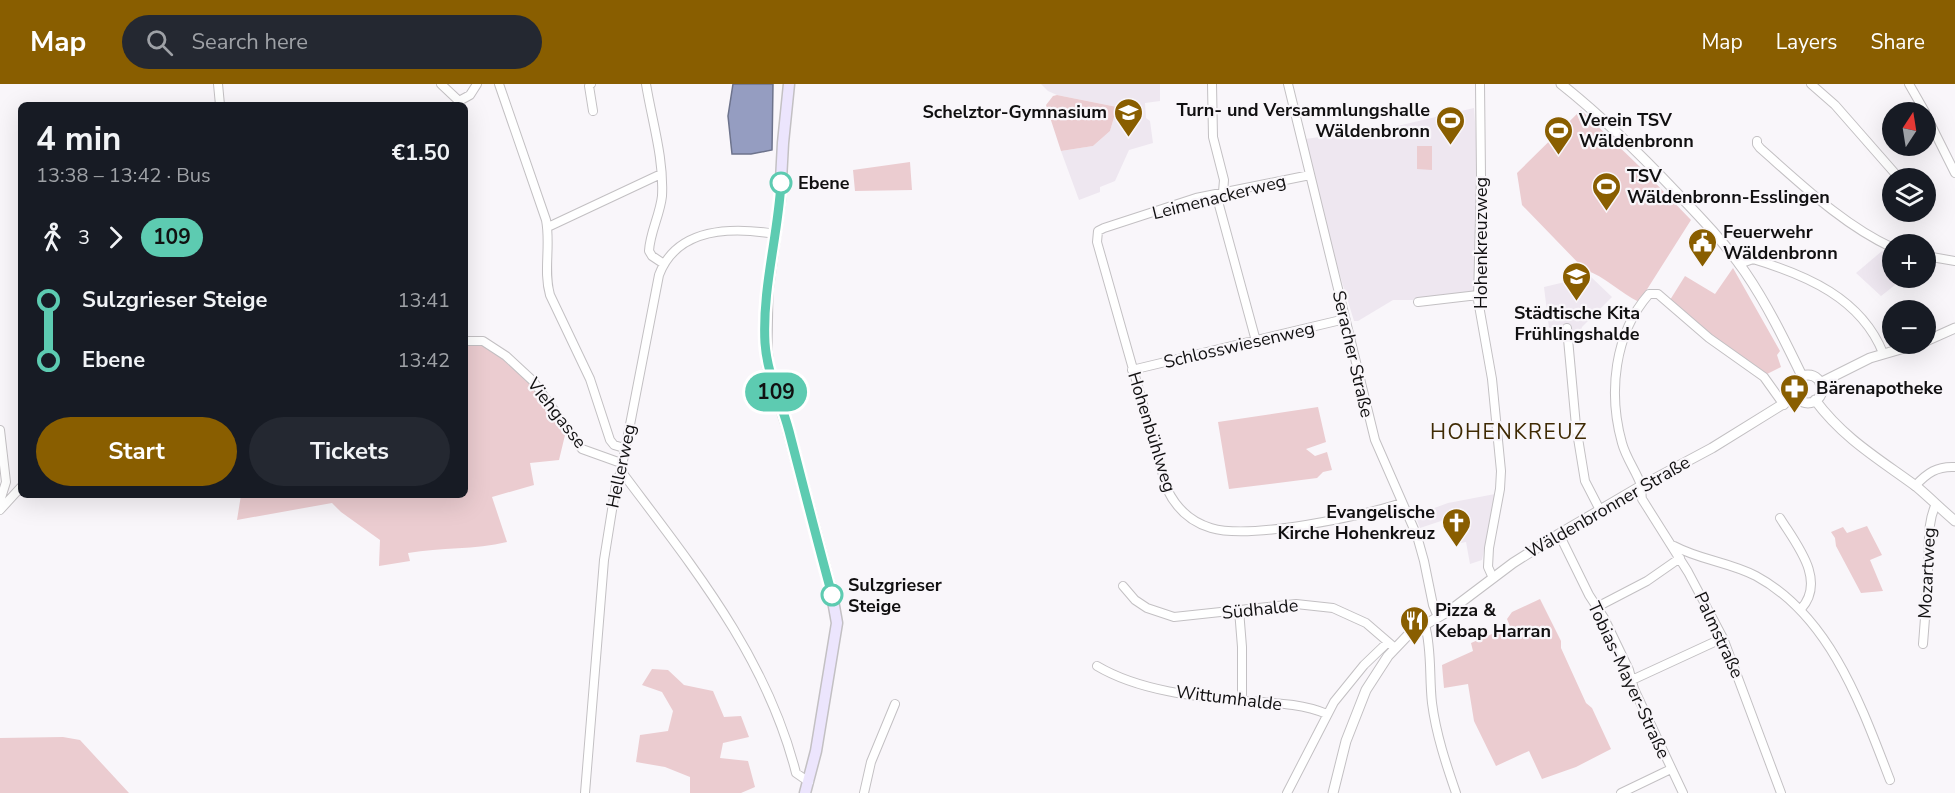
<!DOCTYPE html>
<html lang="en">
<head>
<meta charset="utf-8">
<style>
  :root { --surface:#171b24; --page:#242831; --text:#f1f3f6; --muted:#9ea1a6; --accent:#895e00 }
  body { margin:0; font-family:"Nunito Sans",sans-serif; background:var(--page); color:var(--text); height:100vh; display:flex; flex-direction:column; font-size:22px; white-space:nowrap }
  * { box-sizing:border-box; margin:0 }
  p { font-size:20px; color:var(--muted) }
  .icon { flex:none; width:33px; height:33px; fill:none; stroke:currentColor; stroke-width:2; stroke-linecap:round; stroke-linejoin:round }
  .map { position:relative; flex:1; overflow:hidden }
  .sheet { position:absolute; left:18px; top:18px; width:450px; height:396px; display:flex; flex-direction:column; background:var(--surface); border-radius:9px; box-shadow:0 6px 24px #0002 }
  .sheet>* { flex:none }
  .badge { padding:0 12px; border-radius:20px; font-size:21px; line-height:39px }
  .needle { width:39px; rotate:12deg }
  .controls { position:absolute; left:1882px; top:18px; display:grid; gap:12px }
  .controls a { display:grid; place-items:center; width:54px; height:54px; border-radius:50%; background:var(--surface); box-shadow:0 6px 24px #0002; font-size:30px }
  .map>.badge { position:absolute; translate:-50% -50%; box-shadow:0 0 0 3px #fff }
  .legs { display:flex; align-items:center; gap:9px; height:66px; padding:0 18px; font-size:20px }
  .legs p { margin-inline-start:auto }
  .headline { display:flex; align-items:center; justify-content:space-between; height:102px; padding:0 18px }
  h1 { font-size:33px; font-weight:700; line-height:45px }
  .button { display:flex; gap:12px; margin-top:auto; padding:12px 18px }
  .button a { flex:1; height:69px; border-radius:36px; background:var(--accent); color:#fff; font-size:24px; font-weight:700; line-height:69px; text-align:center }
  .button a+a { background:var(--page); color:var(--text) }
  ul { padding:0 18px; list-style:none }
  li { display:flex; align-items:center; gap:21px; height:60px; font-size:22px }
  li i { display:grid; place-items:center; width:9px; height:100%; margin:0 8px; background:currentColor }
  li i::after { content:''; width:15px; height:15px; margin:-8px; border:4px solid; border-radius:50%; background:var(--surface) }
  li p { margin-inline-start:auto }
  li:first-child i { background:linear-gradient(#0000 50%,currentColor 0) }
  li:last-child i { background:linear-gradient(currentColor 50%,#0000 0) }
  header { display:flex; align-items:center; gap:36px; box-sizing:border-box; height:84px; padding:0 30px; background:var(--accent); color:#fff }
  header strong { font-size:28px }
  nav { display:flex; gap:33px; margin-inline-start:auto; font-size:21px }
  .search { width:420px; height:54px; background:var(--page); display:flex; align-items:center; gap:15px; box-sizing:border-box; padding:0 21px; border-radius:33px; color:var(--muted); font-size:22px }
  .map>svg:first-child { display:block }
  .built { fill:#eee7f0 }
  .green { fill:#ebccd0 }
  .water { fill:#959dc1; stroke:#6d738c; stroke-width:1.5 }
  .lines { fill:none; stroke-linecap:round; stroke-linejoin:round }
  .minor-casing { stroke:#c3c0c3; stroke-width:10 }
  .tertiary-casing { stroke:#c3c0c3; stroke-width:11 }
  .secondary-casing { stroke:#c3c0c3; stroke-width:13 }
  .minor { stroke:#fff; stroke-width:8 }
  .tertiary { stroke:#fff; stroke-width:9 }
  .secondary { stroke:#ece5fd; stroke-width:10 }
  .line-1-casing { stroke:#fff; stroke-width:14 }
  .line-1 { stroke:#5dcbb1; stroke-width:9 }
  .stop-1-dot { fill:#fff; stroke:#5dcbb1; stroke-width:3 }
  .labels { text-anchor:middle; stroke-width:4.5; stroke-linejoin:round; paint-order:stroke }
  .poi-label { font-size:18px; font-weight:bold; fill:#111011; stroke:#f9f6fa; text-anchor:start }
  .stop-label { font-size:18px; font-weight:bold; fill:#111011; stroke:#f9f6fa; text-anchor:start }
  .street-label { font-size:18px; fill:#111011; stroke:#f9f6fa }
  .quarter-label { font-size:21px; letter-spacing:1.5px; fill:#3f2a03; stroke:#f9f6fa }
</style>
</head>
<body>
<header>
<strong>Map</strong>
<div class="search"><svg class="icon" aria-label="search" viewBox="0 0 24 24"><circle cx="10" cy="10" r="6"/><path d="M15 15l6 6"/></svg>Search here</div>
<nav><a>Map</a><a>Layers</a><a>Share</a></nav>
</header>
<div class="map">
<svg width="1955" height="709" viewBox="0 0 1955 709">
  <rect width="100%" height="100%" fill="#f9f6fa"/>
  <path class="built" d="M 1041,0 L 1160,0 L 1160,17 L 1145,19 L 1146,34 L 1150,37 L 1153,59 L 1129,66 L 1115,97 L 1100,103 L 1100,108 L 1079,116 L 1061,67 L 1093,62 L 1110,47 L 1117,23 L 1057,11 L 1048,7 Z
    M 1474,24 L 1478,81 L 1474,207 L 1471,209 L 1416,216 L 1393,216 L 1358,237 L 1354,237 L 1335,175 L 1305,55 L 1393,43 Z
    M 1882,167 L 1893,173 L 1893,194 L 1904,194 L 1881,212 L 1856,189 Z
    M 1590,192 L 1612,213 L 1582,243 L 1581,247 L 1571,248 L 1570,243 L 1549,244 L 1544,203 Z
    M 1495,410 L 1482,476 L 1470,480 L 1466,458 L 1461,459 L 1457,437 L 1452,438 L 1450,434 L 1420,444 L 1415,431 L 1448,419 Z"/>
  <path class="green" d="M 1057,11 L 1117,23 L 1110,47 L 1093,62 L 1061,67 L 1046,21 L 1053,12 Z
    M 1581,26 L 1638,81 L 1691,136 L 1639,218 C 1620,209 1605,192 1585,186 L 1522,121 L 1517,89 Z
    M 1417,62 L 1432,62 L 1432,86 L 1417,85 Z
    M 910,78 L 912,106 L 855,107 L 853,86 Z
    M 1733,184 L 1780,267 L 1777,271 L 1781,283 L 1767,290 L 1708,248 L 1670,216 L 1685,192 L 1715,210 Z
    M 465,259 C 471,260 479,259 484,261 C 518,275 545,319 566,347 L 559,376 L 530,379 L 534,401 L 492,413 L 507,458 C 475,466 441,463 408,469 L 410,477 L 379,482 L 380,456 L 341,428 L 332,419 L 237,436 L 241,411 L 465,411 Z
    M 1318,323 L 1326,358 L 1306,365 L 1315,372 L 1327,368 L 1332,386 L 1323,388 L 1317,394 L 1229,405 L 1218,338 Z
    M 1867,442 L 1882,471 L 1870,476 L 1883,507 L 1861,509 L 1836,462 L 1835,454 L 1831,448 L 1843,443 L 1847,449 Z
    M 1540,515 L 1561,557 L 1561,564 L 1586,619 L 1592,624 L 1611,665 L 1576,683 L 1542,695 L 1529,667 L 1496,682 L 1474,637 L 1468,600 L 1444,604 L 1442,581 L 1473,567 L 1471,559 L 1499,547 L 1500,550 L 1511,545 L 1507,535 L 1512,528 Z
    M 652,585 L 668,586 L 684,601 L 713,607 L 724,633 L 741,632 L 749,653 L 723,659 L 720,674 L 748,677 L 755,703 L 741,709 L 690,709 L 690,693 L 665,683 L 636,678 L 640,651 L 668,647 L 673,627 L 662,608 L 642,601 Z
    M 63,653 L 80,656 L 129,709 L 0,709 L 0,654 Z"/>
  <path class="water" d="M 733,0 L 773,0 L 772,66 L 751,70 L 732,70 L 728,32 Z"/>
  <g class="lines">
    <defs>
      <path id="minor" d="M 218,0 L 220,21
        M 441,0 L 459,17 L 470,11 L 477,0
        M 499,0 L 546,136 C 551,161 543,187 550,211 L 590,295 L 610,356 L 614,361 L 624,364
        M 591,0 L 589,2 L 593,27
        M 646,0 C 652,37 664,74 662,112 C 660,131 650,148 649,167 L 652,172 L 664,180
        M 1212,0 L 1213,53 L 1224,96 L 1223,108
        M 1288,0 L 1375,356 L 1417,452 L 1424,477 L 1433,521 L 1438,533
        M 1480,0 L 1481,91 L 1478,216 L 1492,295 L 1501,387 L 1500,405 L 1489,464 L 1488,483 L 1493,494
        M 1811,0 L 1835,21 L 1899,94
        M 1909,0 L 1925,28
        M 1926,31 L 1955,89
        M 1757,57 L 1757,60 L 1760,64 C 1801,100 1843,141 1893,164
        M 1310,91 L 1196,114 L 1104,144 L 1098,147 L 1097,158 L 1167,405 C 1176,424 1191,438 1211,444 C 1251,456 1361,432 1402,419
        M 1216,110 L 1256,257
        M 548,143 L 661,90
        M 1926,172 L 1955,177
        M 1739,180 L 1753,175 C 1806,191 1861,214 1883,269
        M 1418,218 L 1478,211
        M 1567,244 L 1576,342 L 1585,397 L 1600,426
        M 465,257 L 483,257 L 506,272 L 533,297 L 582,365 L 621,379
        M 1132,286 L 1345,235
        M 0,346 L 6,398 L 0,417
        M 621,387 C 692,482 766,571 796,689 L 809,698
        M 1915,402 C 1927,389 1937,382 1955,383
        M 0,426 L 21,403
        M 1780,434 C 1796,460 1827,496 1801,525
        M 1559,450 L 1589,511 L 1604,534 L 1629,586 L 1634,605 L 1683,709
        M 1674,462 C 1700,476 1729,478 1756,492 C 1830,532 1861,621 1890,696
        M 1123,502 L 1135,516 L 1147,524 L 1174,533 L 1296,520 L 1333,524 L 1366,539 L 1395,564
        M 1597,523 L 1647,497 L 1680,474
        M 1239,526 L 1242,563 L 1242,616
        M 1425,541 C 1432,566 1429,593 1432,619 C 1436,650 1446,680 1456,709
        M 1923,560 C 1925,535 1927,510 1928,485 C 1930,462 1926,441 1936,420
        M 1097,582 C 1139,607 1197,613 1245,617 C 1272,619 1301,619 1327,630
        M 1632,596 L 1723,554
        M 585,709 L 604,476 L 616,401 L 621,387 L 659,191 C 677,143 733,143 775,150
        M 864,709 L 871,678 L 895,620
        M 1287,709 L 1334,618 L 1364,581 L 1388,558
        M 1621,709 L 1671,685
        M 1781,709 L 1723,554 L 1688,488 L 1642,415 C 1641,410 1642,405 1641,401 C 1636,387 1626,374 1622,359 C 1608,309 1614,250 1649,210 L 1658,210 L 1709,254 L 1764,293 L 1784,321"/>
      <path id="tertiary" d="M 1561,0 C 1603,33 1640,70 1677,109 C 1701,134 1725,159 1745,188 C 1767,220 1785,257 1802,292
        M 1926,257 L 1955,244
        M1794 305a14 14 0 1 1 28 0a14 14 0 1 1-28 0Z
        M 1820,299 L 1870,274 L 1918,260
        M 1815,316 C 1844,355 1879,375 1917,403 C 1930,414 1942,426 1955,437
        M 1333,709 L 1346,657 L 1366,606 L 1388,572 L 1409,550 L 1452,525 L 1513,479 L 1559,450 L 1641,402 L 1712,364 L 1796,312"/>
      <path id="secondary" d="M 789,0 L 783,59 L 780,115 L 767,208 L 766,265 L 769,288 L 788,344 L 832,511 L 837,539 L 816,667 L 805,709"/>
    </defs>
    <use href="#minor" class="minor-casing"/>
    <use href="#tertiary" class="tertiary-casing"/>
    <use href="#secondary" class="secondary-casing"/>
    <use href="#minor" class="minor"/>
    <use href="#tertiary" class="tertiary"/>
    <use href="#secondary" class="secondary"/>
  </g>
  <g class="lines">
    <defs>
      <path id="line-1" d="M 781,99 C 778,152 762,205 765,259 C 767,290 781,317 789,347 C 803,401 817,456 832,511"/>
    </defs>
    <use href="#line-1" class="line-1-casing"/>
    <use href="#line-1" class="line-1"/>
  </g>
  <defs>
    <symbol id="school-pin" viewBox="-11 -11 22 30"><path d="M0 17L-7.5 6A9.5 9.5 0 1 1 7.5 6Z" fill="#895e00" stroke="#f9f6fa"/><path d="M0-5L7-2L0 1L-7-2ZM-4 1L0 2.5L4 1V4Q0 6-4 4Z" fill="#fff"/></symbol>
    <symbol id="stadium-pin" viewBox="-11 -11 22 30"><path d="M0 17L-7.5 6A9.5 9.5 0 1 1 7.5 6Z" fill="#895e00" stroke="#f9f6fa"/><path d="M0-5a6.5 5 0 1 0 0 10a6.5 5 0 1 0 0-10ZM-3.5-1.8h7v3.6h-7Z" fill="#fff"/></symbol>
    <symbol id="civic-pin" viewBox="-11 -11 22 30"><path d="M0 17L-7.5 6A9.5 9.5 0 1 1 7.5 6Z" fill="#895e00" stroke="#f9f6fa"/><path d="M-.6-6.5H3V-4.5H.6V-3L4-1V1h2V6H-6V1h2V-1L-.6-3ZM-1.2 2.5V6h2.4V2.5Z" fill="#fff"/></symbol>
    <symbol id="pharmacy-pin" viewBox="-11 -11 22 30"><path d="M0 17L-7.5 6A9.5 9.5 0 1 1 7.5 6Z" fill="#895e00" stroke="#f9f6fa"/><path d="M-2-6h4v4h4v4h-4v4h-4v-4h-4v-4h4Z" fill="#fff"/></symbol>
    <symbol id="church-pin" viewBox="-11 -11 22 30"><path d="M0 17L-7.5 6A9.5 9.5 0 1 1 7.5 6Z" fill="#895e00" stroke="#f9f6fa"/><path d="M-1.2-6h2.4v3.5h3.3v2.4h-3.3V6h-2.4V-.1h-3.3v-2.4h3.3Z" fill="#fff"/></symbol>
    <symbol id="restaurant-pin" viewBox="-11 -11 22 30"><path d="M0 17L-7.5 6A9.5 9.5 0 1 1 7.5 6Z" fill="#895e00" stroke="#f9f6fa"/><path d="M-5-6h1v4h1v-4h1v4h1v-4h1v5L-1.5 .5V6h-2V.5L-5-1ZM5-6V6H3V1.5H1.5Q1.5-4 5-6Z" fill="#fff"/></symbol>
  </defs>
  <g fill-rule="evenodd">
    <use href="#school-pin" x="1112" y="12" width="33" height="45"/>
    <use href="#stadium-pin" x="1434" y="20" width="33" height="45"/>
    <use href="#stadium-pin" x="1542" y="30" width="33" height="45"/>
    <use href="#stadium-pin" x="1590" y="86" width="33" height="45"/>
    <use href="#civic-pin" x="1686" y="142" width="33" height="45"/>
    <use href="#school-pin" x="1560" y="176" width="33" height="45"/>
    <use href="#pharmacy-pin" x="1778" y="288" width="33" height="45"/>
    <use href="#church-pin" x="1440" y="422" width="33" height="45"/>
    <use href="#restaurant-pin" x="1398" y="520" width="33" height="45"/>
  </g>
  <g class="stop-1-dot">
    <circle cx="781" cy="99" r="10"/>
    <circle cx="832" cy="511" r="10"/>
  </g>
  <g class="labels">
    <g class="poi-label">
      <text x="1430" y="32" text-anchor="end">Turn- und Versammlungshalle<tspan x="1430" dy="21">Wäldenbronn</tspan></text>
      <text x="1107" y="34" text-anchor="end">Schelztor-Gymnasium</text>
      <text x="1579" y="42">Verein TSV<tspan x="1579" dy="21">Wäldenbronn</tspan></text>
      <text x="1627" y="98">TSV<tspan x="1627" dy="21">Wäldenbronn-Esslingen</tspan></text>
      <text x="1723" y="154">Feuerwehr<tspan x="1723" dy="21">Wäldenbronn</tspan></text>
      <text x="1577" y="235" text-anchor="middle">Städtische Kita<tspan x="1577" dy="21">Frühlingshalde</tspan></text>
      <text x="1816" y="310">Bärenapotheke</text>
      <text x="1435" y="434" text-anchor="end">Evangelische<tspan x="1435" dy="21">Kirche Hohenkreuz</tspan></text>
      <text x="1435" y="532">Pizza &amp;<tspan x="1435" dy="21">Kebap Harran</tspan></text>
    </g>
    <g class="stop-label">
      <text x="798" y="105">Ebene</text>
      <text x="848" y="507">Sulzgrieser<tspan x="848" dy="21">Steige</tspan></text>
    </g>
    <g class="street-label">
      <text transform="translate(1219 113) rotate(-14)" y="6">Leimenackerweg</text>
      <text transform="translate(1481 159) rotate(-90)" y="6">Hohenkreuzweg</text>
      <text transform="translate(1239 261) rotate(-13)" y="6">Schlosswiesenweg</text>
      <text transform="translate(1353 270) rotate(77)" y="6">Seracher Straße</text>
      <text transform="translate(557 329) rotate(52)" y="6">Viehgasse</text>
      <text transform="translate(1152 348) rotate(73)" y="6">Hohenbühlweg</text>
      <text transform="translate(621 382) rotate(-78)" y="6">Hellerweg</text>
      <text transform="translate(1608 423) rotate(-30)" y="6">Wäldenbronner Straße</text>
      <text transform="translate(1927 489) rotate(-87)" y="6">Mozartweg</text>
      <text transform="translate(1260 525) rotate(-6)" y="6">Südhalde</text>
      <text transform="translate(1719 551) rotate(65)" y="6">Palmstraße</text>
      <text transform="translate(1629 596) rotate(65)" y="6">Tobias-Mayer-Straße</text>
      <text transform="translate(1229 614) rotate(7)" y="6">Wittumhalde</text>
    </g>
    <g class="quarter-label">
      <text x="1509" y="355">HOHENKREUZ</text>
    </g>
  </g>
</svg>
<div class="controls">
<a><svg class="needle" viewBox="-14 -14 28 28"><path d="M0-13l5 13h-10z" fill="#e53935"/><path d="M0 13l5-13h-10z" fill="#9ea1a6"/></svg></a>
<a><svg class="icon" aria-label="layers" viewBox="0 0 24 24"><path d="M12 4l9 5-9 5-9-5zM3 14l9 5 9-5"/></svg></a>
<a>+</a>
<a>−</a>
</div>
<b class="badge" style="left:776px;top:308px;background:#5dcbb1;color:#111">109</b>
<section class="sheet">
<div class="headline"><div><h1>4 min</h1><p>13:38 – 13:42 · Bus</p></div><b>€1.50</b></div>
<div class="legs"><svg class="icon" aria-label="walk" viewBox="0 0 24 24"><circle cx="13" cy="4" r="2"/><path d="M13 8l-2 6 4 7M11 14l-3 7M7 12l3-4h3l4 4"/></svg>3<svg class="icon" aria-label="forward" viewBox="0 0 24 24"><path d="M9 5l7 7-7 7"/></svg><b class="badge" style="background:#5dcbb1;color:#111">109</b></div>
<ul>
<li><i style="color:#5dcbb1"></i><b>Sulzgrieser Steige</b><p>13:41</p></li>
<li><i style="color:#5dcbb1"></i><b>Ebene</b><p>13:42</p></li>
</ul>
<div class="button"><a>Start</a><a>Tickets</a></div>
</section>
</div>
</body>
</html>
